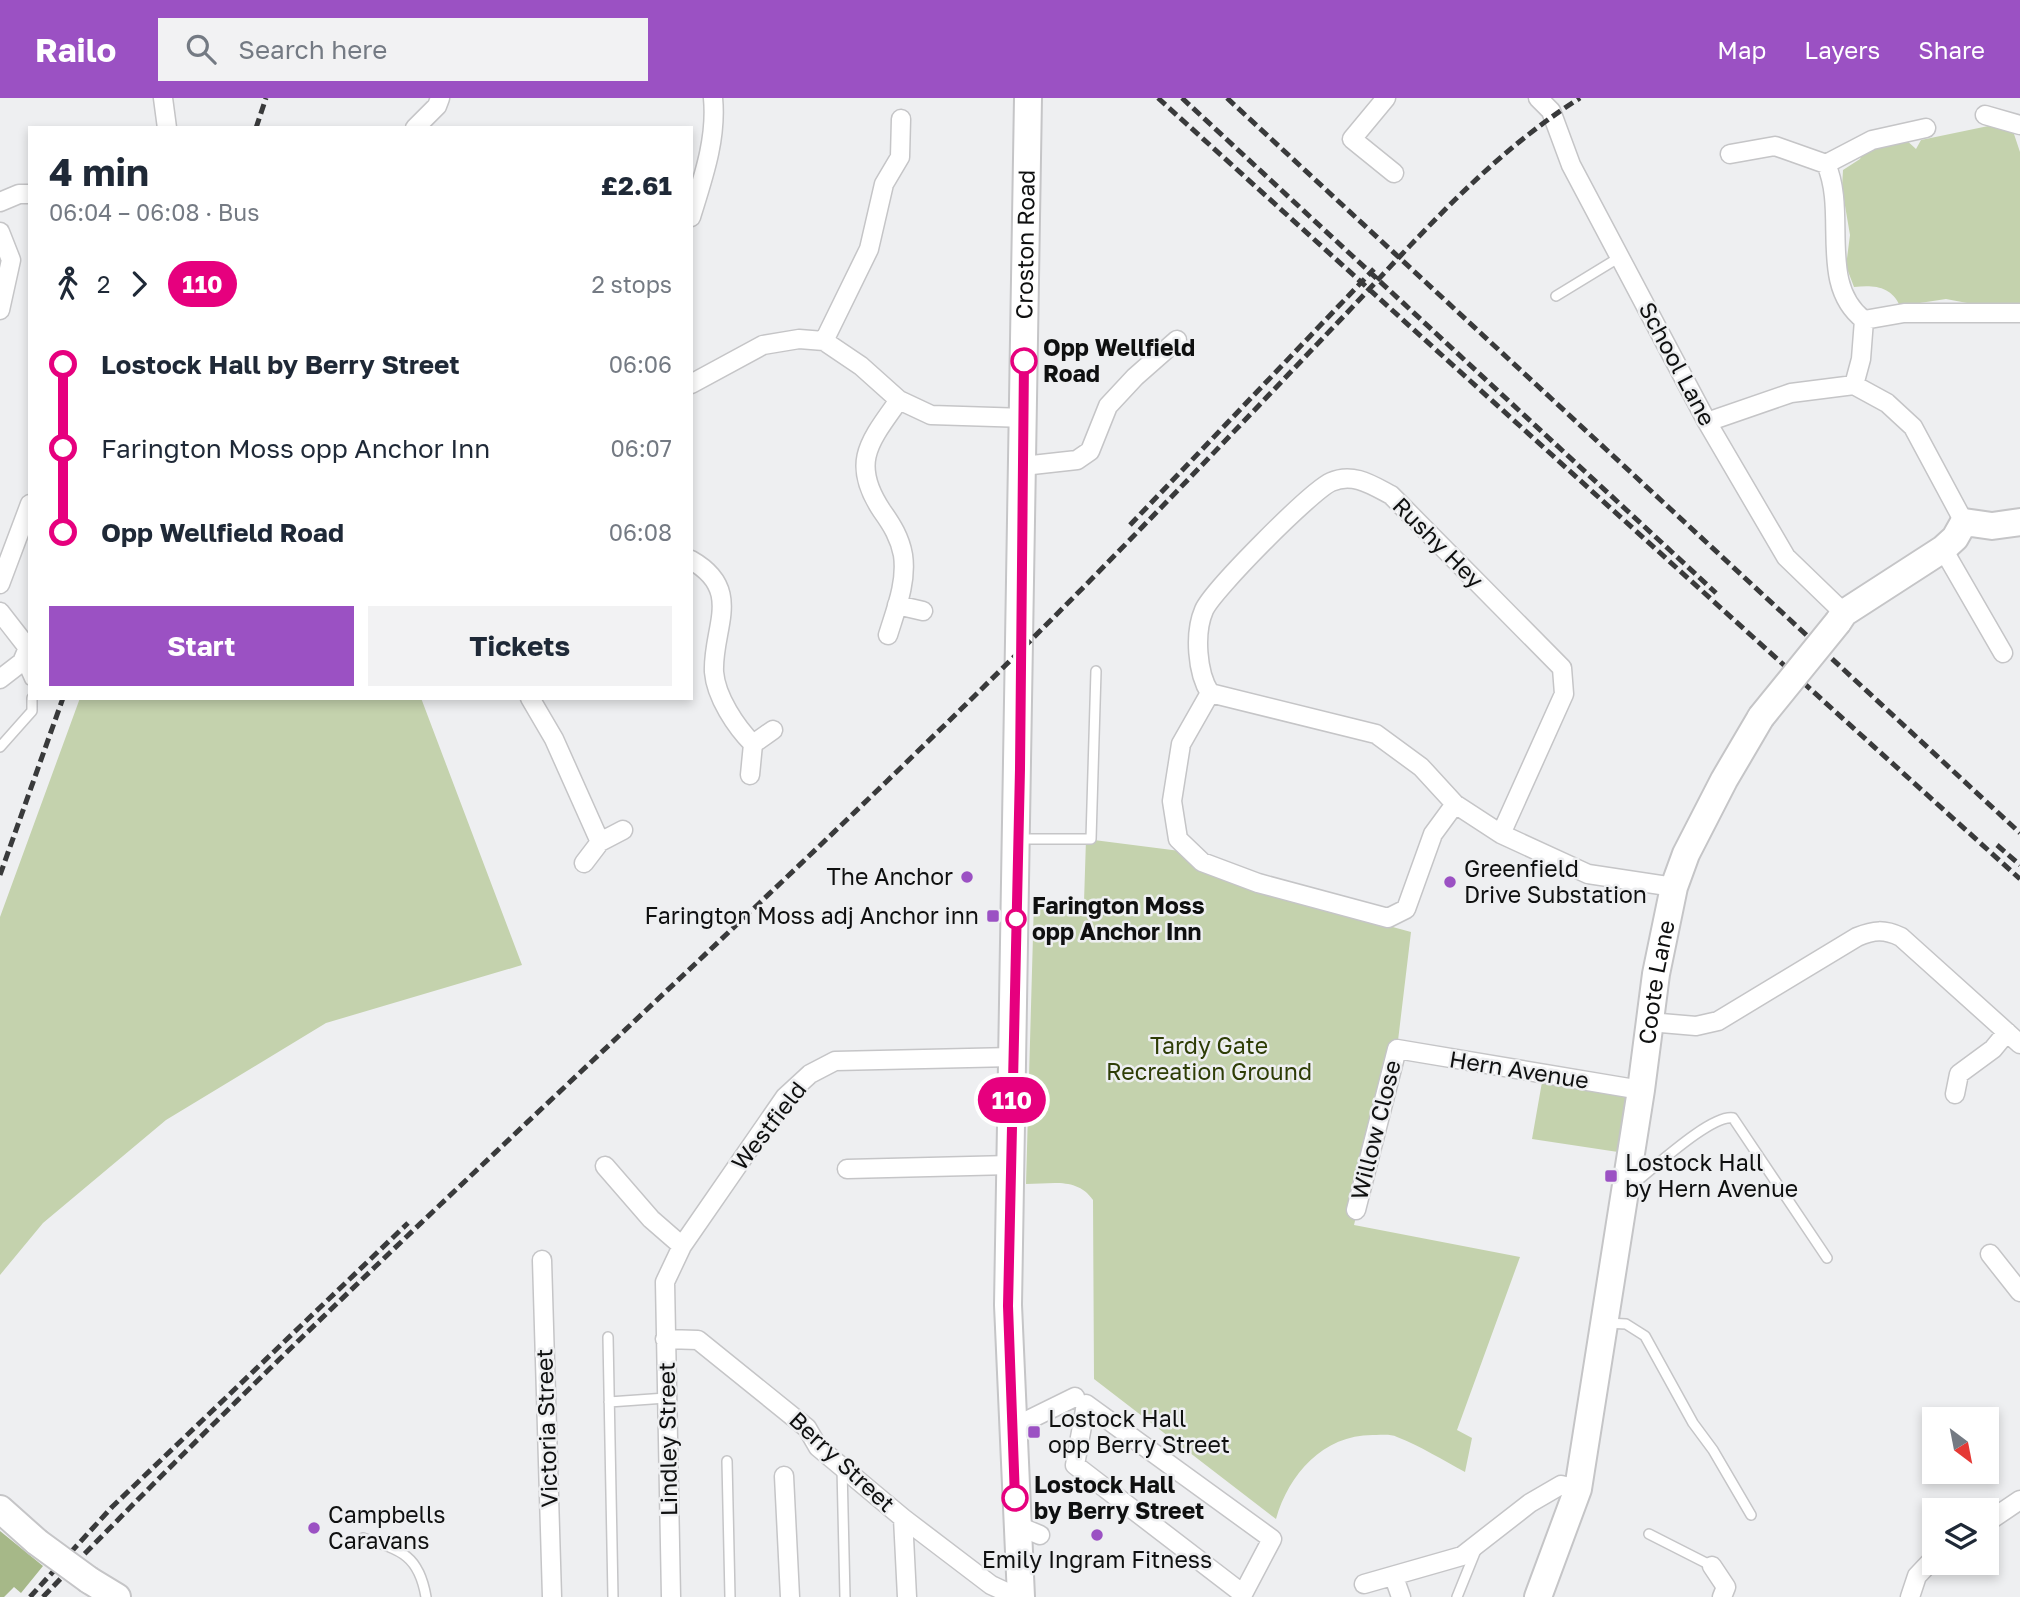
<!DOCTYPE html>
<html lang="en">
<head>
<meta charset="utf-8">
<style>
  :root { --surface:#fff; --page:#f2f2f3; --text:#1f2937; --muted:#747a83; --accent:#9b51c3 }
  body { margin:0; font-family:"Golos Text",sans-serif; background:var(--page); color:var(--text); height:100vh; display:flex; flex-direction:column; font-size:26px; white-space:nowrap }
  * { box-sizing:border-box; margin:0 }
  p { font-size:23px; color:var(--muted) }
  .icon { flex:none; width:38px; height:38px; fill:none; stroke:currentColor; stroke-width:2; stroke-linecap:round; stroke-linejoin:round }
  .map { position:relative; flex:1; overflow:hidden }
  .drawer { position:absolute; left:28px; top:28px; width:665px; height:574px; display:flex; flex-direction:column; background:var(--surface); border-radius:0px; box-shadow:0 4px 10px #0003 }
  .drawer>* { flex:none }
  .badge { padding:0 14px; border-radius:23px; font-size:24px; line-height:46px }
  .needle { width:46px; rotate:148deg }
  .tools { position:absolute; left:1922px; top:1309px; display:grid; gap:14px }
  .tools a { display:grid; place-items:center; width:77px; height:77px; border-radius:0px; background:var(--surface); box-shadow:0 4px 10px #0003; font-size:35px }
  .map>.badge { position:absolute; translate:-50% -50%; box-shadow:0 0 0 4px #fff }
  .legs { display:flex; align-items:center; gap:10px; height:77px; padding:0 21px; font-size:23px }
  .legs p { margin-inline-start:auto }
  .head { display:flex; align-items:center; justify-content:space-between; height:119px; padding:0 21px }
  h1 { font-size:38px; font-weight:700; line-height:52px }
  .primary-button { display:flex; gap:14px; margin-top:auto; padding:14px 21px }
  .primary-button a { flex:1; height:80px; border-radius:0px; background:var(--accent); color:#fff; font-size:28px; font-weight:700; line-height:80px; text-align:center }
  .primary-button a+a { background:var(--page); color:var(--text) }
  ul { padding:0 21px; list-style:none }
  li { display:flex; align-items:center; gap:24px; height:84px; font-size:26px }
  li i { display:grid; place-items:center; width:10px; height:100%; margin:0 9px; background:currentColor }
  li i::after { content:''; width:18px; height:18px; margin:-9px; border:5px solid; border-radius:50%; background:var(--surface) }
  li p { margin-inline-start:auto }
  li:first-child i { background:linear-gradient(#0000 50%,currentColor 0) }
  li:last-child i { background:linear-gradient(currentColor 50%,#0000 0) }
  header { display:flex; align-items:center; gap:42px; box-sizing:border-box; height:98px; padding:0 35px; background:var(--accent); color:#fff }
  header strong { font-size:33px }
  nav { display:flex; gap:38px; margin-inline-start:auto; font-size:24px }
  .search { width:490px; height:63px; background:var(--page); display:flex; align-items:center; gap:18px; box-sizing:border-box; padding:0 24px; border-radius:0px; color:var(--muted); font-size:26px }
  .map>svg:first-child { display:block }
  .green { fill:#c4d2ad }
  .forest { fill:#a6b888 }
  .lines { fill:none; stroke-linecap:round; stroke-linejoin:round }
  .lane-casing { stroke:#c5c5c7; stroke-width:12 }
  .street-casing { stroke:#c5c5c7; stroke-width:21 }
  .secondary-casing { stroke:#c5c5c7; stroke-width:30 }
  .lane { stroke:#fff; stroke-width:9 }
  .street { stroke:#fff; stroke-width:18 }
  .secondary { stroke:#fff; stroke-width:26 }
  .rail { stroke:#393a3b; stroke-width:5; stroke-dasharray:10 5; stroke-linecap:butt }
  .secondary-bridge-casing { stroke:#c5c5c7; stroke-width:30; stroke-linecap:butt }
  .secondary-bridge { stroke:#fff; stroke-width:26 }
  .line-1-casing { stroke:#fff; stroke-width:16 }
  .line-1 { stroke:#e6007e; stroke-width:10 }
  .stop-1-dot { fill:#fff; stroke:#e6007e; stroke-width:3.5 }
  .poi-dot { fill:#9b51c3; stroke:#eeeff1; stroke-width:2.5 }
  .labels { text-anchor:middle; stroke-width:5; stroke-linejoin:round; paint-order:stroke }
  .street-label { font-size:23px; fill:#0f1010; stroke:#eeeff1 }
  .stop-label { font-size:23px; font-weight:bold; fill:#0f1010; stroke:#eeeff1; text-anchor:start }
  .poi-label { font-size:23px; fill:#0f1010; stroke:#eeeff1; text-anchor:start }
  .park-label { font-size:23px; fill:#2e3d06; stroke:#eeeff1 }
</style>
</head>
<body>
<header>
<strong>Railo</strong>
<div class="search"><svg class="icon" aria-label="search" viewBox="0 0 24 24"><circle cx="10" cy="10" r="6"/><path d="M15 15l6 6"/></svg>Search here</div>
<nav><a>Map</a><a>Layers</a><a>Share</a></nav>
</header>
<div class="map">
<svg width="2020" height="1499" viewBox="0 0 2020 1499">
  <rect width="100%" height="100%" fill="#eeeff1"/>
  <path class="green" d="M 1998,26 L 2014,36 L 2020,54 L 2020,207 L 1983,208 L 1946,201 L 1900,208 C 1891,188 1874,187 1854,189 L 1846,168 L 1850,137 L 1842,90 L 1843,72 L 1860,61 L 1864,52 L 1904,40 L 1916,51 L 1921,42 Z
    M 80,600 L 421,600 L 522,867 L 326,925 L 166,1022 L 43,1125 L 0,1177 L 0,819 Z
    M 1086,741 L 1180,753 L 1301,804 L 1411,834 L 1397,951 L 1354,1127 L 1520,1159 L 1457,1332 L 1472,1340 L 1465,1374 C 1443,1362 1420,1348 1397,1339 C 1391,1336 1383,1337 1376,1337 C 1325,1335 1289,1375 1276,1421 L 1094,1281 L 1093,1102 C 1077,1079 1052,1086 1026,1086 L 1034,802 L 1084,804 Z
    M 1542,984 L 1626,998 L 1618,1054 L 1532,1041 Z"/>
  <path class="forest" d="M 0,1433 L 43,1468 L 21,1495 L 14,1489 L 4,1499 L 0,1499 Z"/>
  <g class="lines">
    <defs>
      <path id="lane" d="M 1556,198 L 1620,159
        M 22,564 L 30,582
        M 0,649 L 32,613 L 32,600
        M 1020,741 L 1091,741 L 1096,573
        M 1632,1087 C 1652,1072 1711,1016 1733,1020 L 1827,1160
        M 1606,1225 L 1626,1226 L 1645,1238 L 1693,1325 L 1713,1352 L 1751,1417
        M 608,1239 L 613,1499
        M 609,1304 L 666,1300
        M 727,1363 L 730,1499
        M 842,1370 L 845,1499
        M 1649,1436 L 1712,1468
        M 363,1440 C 401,1452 419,1457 426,1499
        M 1457,1499 L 1476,1452"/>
      <path id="street" d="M 163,0 L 167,30
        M 1386,0 L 1352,41 L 1394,75
        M 1538,0 L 1551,13 L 1571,67 L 1707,324 L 1786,459 L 1844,515
        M 1985,17 L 2020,27
        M 415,30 L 437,8 L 440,0
        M 1730,56 L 1775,48 L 1826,66 C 1848,115 1817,186 1864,222 L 1861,261 L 1854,287
        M 1826,66 L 1872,42 L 1926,30
        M 0,104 L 19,96 L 30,96
        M 691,119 C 703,80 717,41 713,0
        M 0,134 L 11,162 L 0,212
        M 1864,222 L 1904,215 L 2020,215
        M 824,243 L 869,151 L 884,86 L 900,59 L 901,21
        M 691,286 L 763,247 L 799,241 L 824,243 L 861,268 L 899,302 L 931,317 L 1023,320
        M 1707,324 L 1791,295 L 1854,287 L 1887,305 L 1913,329 L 1964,424
        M 1023,368 L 1077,362 L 1090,353 L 1108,308 L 1135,279 L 1177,242
        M 1943,451 L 2003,555
        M 691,462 C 744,492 712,530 714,574 C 716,599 736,629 753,646 L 750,677
        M 0,486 L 30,406
        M 897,507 L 923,513
        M 0,514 L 28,550 L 22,564 L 0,581
        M 888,537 C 896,511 907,484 903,457 C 900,440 892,427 882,413 C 850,365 869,344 899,302
        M 1210,595 C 1197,575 1194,535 1204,512 C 1212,493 1311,393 1331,384 C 1353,374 1372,387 1391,397 L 1562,570 L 1564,596 L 1501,736
        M 1210,595 L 1181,646 L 1172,703 L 1178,741 L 1202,764 L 1258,785 L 1388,820 L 1406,811 L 1433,736 L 1455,706
        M 1210,595 L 1376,636 L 1421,669 L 1455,706 L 1501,736 L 1588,776 L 1674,789
        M 530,600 L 554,641 L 600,744
        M 753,646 L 773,632
        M 584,765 L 600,744 L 623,732
        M 1649,924 L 1696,928 L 1718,923 L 1857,839 C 1874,832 1884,831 1901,839 L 2020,946
        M 1955,996 L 1959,976 L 1993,951 L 2007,934
        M 605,1068 L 651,1121 L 682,1148
        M 847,1071 L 1011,1067
        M 1356,1112 L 1397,951 L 1641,992
        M 1990,1156 L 2020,1194
        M 542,1162 L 552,1499
        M 665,1241 L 698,1242 L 807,1330 L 818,1349 L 903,1420 L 991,1487 L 1017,1499
        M 1086,1306 L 1272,1441 L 1243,1496 L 1075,1367 Z
        M 1012,1330 L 1075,1299
        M 784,1378 L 790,1499
        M 903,1420 L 907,1499
        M 1986,1425 L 2020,1402
        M 1016,1427 L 1040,1437
        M 1712,1468 L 1726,1489 L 1722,1499
        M 1394,1479 L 1401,1499
        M 1364,1486 L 1462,1458 L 1530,1405 L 1561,1387 L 1578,1391
        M 671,1499 L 665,1184 L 682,1148 L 785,999 L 810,976 L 835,963 L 1013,959
        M 1910,1499 L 1917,1478 L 1934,1460"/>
      <g id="secondary">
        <path d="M 1838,524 L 1844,515 L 1943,451 L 1955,440 L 1964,424 L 1992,428 L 2020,424"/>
        <path d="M 0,1411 L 37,1444"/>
        <path d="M 89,1482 L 117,1499"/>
        <path id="s1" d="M 1021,1499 L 1008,1207 L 1028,0"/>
        <path id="s2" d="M 1538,1499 L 1578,1391 L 1641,992 L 1656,876 L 1674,789 L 1686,756 L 1724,682 L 1761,619"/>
      </g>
    </defs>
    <use href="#lane" class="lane-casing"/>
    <use href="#street" class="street-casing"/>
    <use href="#secondary" class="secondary-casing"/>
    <use href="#lane" class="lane"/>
    <use href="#street" class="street"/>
    <use href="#secondary" class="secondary"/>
    <path class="rail" d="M 1158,0 L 2020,781
      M 1182,0 L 1716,495
      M 1227,0 L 2020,735
      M 256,30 L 266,0
      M 1130,427 L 1374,171
      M 1997,747 L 2020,767
      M 0,777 L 63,600
      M 30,1499 L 112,1409 L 408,1125
      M 43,1499 C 364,1164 715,858 1043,530 C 1145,428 1244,323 1343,219 C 1417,141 1488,58 1580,0"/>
    <defs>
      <path id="secondary-bridge" d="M 1761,619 L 1838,524
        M 37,1444 L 89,1482"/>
    </defs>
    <use href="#secondary-bridge" class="secondary-bridge-casing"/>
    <use href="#secondary-bridge" class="secondary-bridge"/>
  </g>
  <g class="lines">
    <defs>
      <path id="line-1" d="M 1015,1400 L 1008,1208 L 1020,671 L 1024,263"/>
    </defs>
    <use href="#line-1" class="line-1-casing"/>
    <use href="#line-1" class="line-1"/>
  </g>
  <g class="stop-1-dot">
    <circle cx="1024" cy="263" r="12"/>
    <circle cx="1016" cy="821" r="9"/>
    <circle cx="1015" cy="1400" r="12"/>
  </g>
  <g class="poi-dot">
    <circle cx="967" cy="779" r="7"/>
    <circle cx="1450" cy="784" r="7"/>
    <rect x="986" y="811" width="14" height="14" rx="3.5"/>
    <rect x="1604" y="1071" width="14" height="14" rx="3.5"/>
    <rect x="1027" y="1327" width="14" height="14" rx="3.5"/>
    <circle cx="314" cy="1430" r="7"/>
    <circle cx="1097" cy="1437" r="7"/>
  </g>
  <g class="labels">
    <g class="street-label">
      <text dy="8" stroke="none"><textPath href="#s1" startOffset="1353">Croston Road</textPath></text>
      <text transform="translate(1677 266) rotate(62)" y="8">School Lane</text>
      <text transform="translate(1438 445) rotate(45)" y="8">Rushy Hey</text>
      <text dy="8" stroke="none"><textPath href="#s2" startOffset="628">Coote Lane</textPath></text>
      <text transform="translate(1519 972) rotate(9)" y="8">Hern Avenue</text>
      <text transform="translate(769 1028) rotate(-52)" y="8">Westfield</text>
      <text transform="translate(1376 1032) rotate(-76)" y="8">Willow Close</text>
      <text transform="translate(547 1330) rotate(-92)" y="8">Victoria Street</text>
      <text transform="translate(668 1341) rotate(-91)" y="8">Lindley Street</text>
      <text transform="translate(842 1364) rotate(43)" y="8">Berry Street</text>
    </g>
    <g class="stop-label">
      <text x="1043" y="258">Opp Wellfield<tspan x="1043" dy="26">Road</tspan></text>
      <text x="1032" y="816">Farington Moss<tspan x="1032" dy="26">opp Anchor Inn</tspan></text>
      <text x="1034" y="1395">Lostock Hall<tspan x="1034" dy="26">by Berry Street</tspan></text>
    </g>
    <g class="poi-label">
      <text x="1464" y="779">Greenfield<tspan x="1464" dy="26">Drive Substation</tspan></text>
      <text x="953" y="787" text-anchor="end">The Anchor</text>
      <text x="979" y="826" text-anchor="end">Farington Moss adj Anchor inn</text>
      <text x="1625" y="1073">Lostock Hall<tspan x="1625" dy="26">by Hern Avenue</tspan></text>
      <text x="1048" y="1329">Lostock Hall<tspan x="1048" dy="26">opp Berry Street</tspan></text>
      <text x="328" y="1425">Campbells<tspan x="328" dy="26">Caravans</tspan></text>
      <text x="1097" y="1470" text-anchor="middle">Emily Ingram Fitness</text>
    </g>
    <g class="park-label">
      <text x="1209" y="956">Tardy Gate<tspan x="1209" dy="26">Recreation Ground</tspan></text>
    </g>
  </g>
</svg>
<div class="tools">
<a><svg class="needle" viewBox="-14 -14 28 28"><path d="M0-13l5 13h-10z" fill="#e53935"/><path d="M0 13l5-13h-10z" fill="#747a83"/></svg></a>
<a><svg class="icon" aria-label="layers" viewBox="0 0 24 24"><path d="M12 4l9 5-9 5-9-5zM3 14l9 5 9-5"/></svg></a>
</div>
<b class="badge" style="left:1012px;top:1002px;background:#e6007e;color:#fff">110</b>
<section class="drawer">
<div class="head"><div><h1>4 min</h1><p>06:04 – 06:08 · Bus</p></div><b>£2.61</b></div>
<div class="legs"><svg class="icon" aria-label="walk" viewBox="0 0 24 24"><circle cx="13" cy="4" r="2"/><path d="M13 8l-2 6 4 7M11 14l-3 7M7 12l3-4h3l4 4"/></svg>2<svg class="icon" aria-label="forward" viewBox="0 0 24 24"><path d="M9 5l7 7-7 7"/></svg><b class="badge" style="background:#e6007e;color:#fff">110</b><p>2 stops</p></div>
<ul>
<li><i style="color:#e6007e"></i><b>Lostock Hall by Berry Street</b><p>06:06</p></li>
<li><i style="color:#e6007e"></i><span>Farington Moss opp Anchor Inn</span><p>06:07</p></li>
<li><i style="color:#e6007e"></i><b>Opp Wellfield Road</b><p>06:08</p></li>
</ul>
<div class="primary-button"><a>Start</a><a>Tickets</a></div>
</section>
</div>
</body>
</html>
